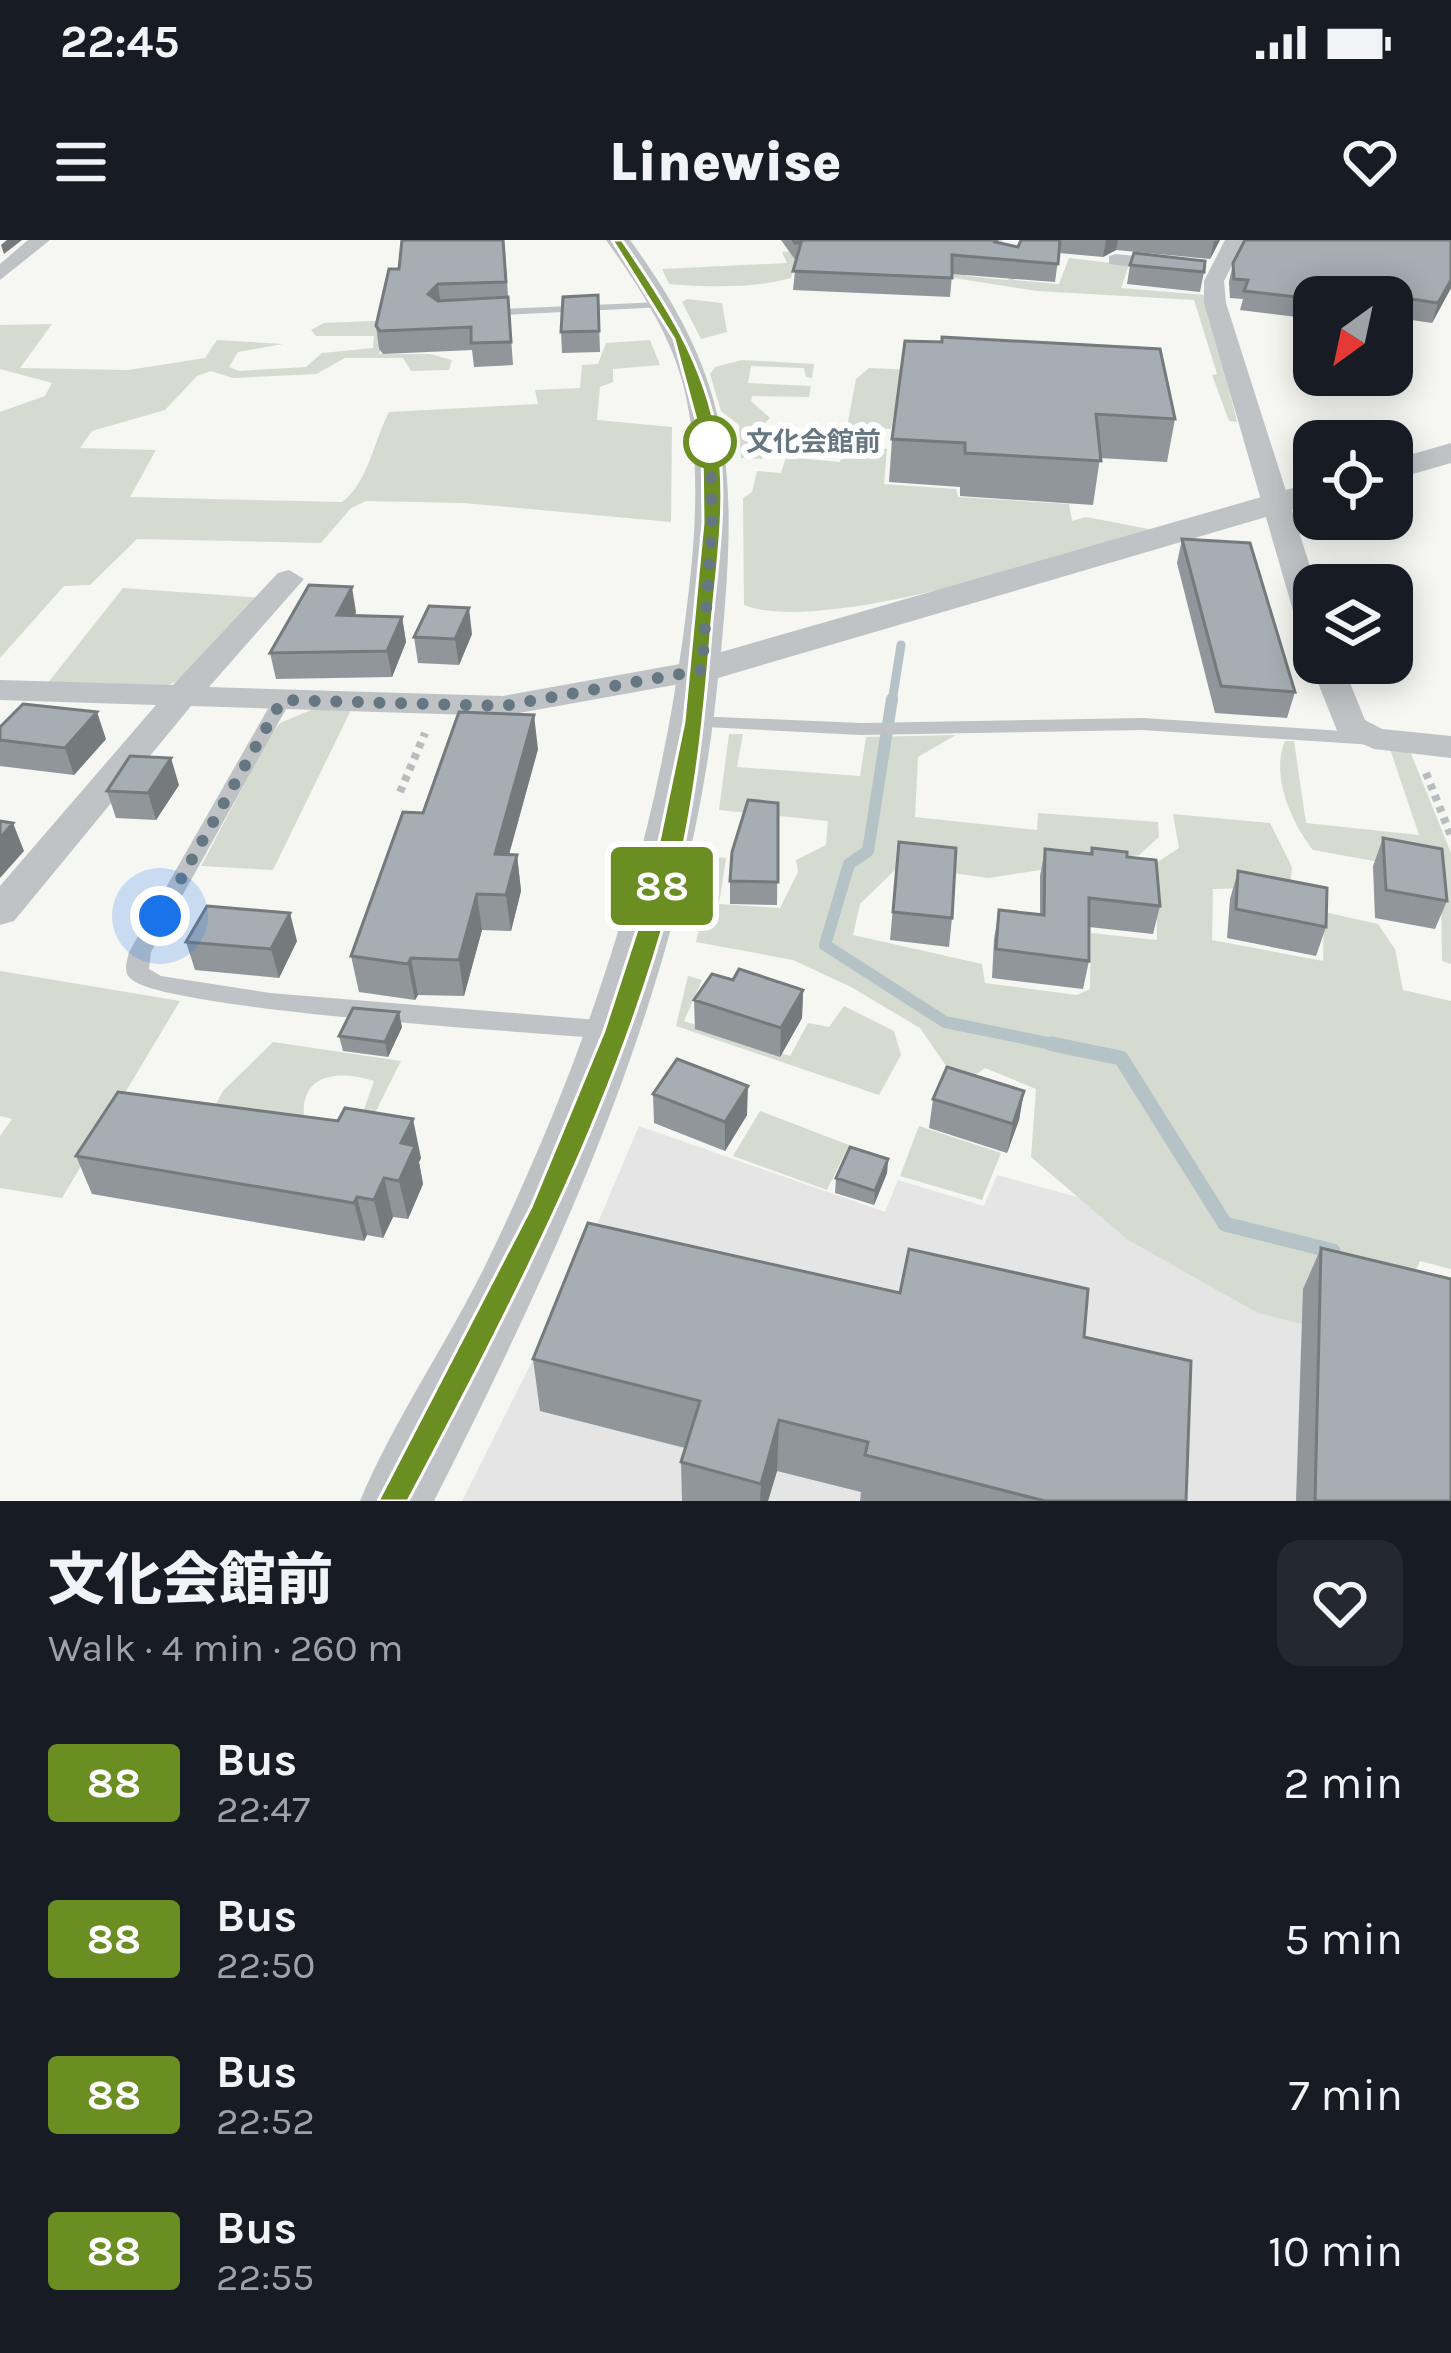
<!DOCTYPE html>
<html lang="en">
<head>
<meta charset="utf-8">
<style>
  :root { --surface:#171b24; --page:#242831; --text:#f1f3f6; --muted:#9ea1a6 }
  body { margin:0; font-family:Karla,"Noto Sans JP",sans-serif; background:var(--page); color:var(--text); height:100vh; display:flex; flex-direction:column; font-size:45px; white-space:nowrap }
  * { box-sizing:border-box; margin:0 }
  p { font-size:39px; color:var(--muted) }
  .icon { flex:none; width:66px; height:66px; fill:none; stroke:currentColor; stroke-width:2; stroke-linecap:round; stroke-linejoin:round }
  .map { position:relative; height:1261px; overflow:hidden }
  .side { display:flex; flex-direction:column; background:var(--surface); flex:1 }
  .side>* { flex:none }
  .badge { padding:0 24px; border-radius:9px; font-size:42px; line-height:78px }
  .needle { width:78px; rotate:213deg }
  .buttons { position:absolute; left:1293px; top:36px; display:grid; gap:24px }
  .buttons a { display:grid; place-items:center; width:120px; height:120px; border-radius:24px; background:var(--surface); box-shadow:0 6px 30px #0003; font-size:60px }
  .you { position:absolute; width:60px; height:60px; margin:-30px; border:9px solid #fff; border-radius:50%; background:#1a73e8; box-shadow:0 0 0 18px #1a73e833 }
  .map>.badge { position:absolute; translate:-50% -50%; box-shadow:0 0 0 6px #fff }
  .round { display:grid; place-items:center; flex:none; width:126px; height:126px; border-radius:24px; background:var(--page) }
  .summary { display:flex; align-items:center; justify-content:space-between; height:204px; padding:0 48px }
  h1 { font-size:57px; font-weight:800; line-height:90px }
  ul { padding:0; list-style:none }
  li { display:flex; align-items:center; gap:36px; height:156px; padding:0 48px }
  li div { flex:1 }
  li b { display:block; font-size:45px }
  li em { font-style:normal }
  li .badge { min-width:132px; font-weight:700; text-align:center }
  .status { display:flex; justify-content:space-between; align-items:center; height:84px; padding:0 60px; background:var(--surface); direction:ltr }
  .status svg { height:33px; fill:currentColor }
  header { display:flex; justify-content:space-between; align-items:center; height:156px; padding:0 48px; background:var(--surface); font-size:54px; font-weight:800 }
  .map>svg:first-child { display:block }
  .built { fill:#e4e5e4 }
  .green { fill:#d6dbd2 }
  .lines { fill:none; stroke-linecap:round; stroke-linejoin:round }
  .stream-far2 { stroke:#b6c3c6; stroke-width:9 }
  .stream-far1 { stroke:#b6c3c6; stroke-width:12 }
  .stream { stroke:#b6c3c6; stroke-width:15 }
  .path { stroke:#b9bcbe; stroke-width:8; stroke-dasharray:6 6; stroke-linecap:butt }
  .service { fill:#bfc3c6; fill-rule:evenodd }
  .minor { fill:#bfc3c6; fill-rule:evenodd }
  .tertiary { fill:#bfc3c6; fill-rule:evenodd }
  .wall { fill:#90969a }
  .shaded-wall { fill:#757a7d }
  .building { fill:#a7aeb3; stroke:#757a7d; stroke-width:3 }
  .line { fill:#6b8e23; stroke:#fff; stroke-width:3 }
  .walk { stroke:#677782; stroke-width:12; stroke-dasharray:0 21.6 }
  .stop-dot { fill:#fff; stroke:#6b8e23; stroke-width:6 }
  .labels { text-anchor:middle; stroke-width:12; stroke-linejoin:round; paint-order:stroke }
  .far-stop-label { font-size:27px; font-weight:bold; fill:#677782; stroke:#fff; text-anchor:start }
</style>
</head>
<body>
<div class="status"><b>22:45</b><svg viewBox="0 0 49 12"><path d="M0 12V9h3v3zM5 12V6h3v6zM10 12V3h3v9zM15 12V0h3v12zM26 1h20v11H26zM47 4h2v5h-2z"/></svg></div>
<header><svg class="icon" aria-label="menu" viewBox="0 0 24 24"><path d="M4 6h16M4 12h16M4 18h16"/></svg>Linewise<svg class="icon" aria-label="heart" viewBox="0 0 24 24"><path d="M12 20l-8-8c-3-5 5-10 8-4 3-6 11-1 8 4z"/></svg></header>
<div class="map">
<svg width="1451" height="1261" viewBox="0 0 1451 1261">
  <rect width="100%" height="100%" fill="#f6f6f3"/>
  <path class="built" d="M 639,886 L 885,972 L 898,940 L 984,966 L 997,935 L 1446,1058 L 1451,1261 L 462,1261 L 576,1034 Z"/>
  <path class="green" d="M 950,0 L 1003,0 L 998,14 L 955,14 L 966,36 L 1008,40 L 1015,23 L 1014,40 L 1059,44 L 1069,18 L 1129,25 L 1121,48 L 1206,55 L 1237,182 L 1229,181 L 1212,135 L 1217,134 L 1194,60 L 1037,51 L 954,38 L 953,30 L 795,26 L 791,38 C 752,49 709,47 669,44 L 662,29 L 787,23 L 782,12 Z
    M 687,59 L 722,63 L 727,92 L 701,99 L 682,62 Z
    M 423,79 L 385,96 L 379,114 L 430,114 L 452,120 L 449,130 L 411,131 L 403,118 L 345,118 L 316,134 L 233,138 L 211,131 L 197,136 L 165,170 L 92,191 L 80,208 L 156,210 L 130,257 L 342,262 C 368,243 374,200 389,172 L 538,164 L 535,150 L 580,148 L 582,125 L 598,124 L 606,103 L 650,100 L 660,125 L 613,129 L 613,142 L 600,147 L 597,180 L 672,187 L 671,282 L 464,263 L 366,261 L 351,268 L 321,303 L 137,299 L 90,345 L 64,346 L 0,418 L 0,172 L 45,156 L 52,143 L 0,129 L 0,85 L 52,84 L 20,128 L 128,130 L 205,118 L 217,100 L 283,104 L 238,112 L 229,127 L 239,131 L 306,127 L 322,113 L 373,108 L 374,96 L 316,96 L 311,90 L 324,83 Z
    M 742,120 L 814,124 L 812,138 L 806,137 L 804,128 L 751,126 L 748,143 L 811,146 L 809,157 L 752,156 L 751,161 L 770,178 L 763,185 L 762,219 L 741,218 L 739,185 L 721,171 L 710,134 L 715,127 Z
    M 869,128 L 1023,135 L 902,131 L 891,189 L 847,187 L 856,139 Z
    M 844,206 L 887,209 L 884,244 L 956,249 L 958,257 L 1069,264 L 1072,281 L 1086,277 L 1154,290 C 1066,315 821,396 744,365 L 743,258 L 752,252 L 757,231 L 781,233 L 786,217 L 840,222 Z
    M 123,348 L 262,358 L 180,440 L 162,448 L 47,444 Z
    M 311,470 L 351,470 L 273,630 L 201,626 L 270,496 L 280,483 Z
    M 729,494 L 743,494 L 737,527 L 860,536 L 866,497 L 956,495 L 918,517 L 915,577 L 1037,590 L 1038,573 L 1158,582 L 1159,597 L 1139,615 L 989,638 L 899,626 L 860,664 L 853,695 L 982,724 L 985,743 L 1077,755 L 1090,749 L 1091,693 L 1157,700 L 1156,623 L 1179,608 L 1173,574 L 1270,583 L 1292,627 L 1290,647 L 1213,649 L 1212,700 L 1323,721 L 1324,672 L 1378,684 L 1395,709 L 1403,750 L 1451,761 L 1451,1029 L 1420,1021 L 1398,1067 L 1357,1098 L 1258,1073 L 1128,1000 L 1031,917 L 1036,849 L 985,828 L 970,839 L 949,830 L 920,788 L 851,747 L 793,720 L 696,702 L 715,617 L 726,618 L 719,664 L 780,668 L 798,632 L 796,620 L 826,605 L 828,581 L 719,570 Z
    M 1285,501 L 1294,501 L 1306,583 L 1419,595 L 1390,509 L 1410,511 L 1451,613 L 1451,724 L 1442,721 L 1441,645 L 1435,632 L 1313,610 C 1292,584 1270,535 1285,501 Z
    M 0,731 L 180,761 L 62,958 L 0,948 L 0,896 L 12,879 L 0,876 Z
    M 688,736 L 702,740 L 684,781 L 790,816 L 808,783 L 829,787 L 844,766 L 894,791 L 901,815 L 879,855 L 676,786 Z
    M 273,802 L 401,821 L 369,885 L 360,881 L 374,841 C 337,829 296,834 305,884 L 205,884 L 223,851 Z
    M 760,871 L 849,905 L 827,950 L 733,916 Z
    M 919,886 L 1001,913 L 982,960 L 900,936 Z"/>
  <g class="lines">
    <path class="stream-far2" d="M 892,462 L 901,405"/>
    <path class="stream-far1" d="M 892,459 L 868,611 L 849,624 L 825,705 L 945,782 L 1067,807"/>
    <path class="stream" d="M 1052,804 L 1121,818 L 1225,984 L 1333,1011"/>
    <path class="path" d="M 1426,533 L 1451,596
      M 400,552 L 425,493"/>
    <path class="service" d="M 661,62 L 667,65 L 665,67 L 481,76 L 475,73 L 481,70 Z
      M 282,455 L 291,460 L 151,712 L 149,729 L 161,736 L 270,753 L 610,781 L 618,784 L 622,790 L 618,796 L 610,799 C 544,793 158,770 130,738 C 123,731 127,721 129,712 L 273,460 Z
      M 694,476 L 861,483 L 1143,478 L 1374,493 L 1383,499 L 1374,505 L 1143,490 L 861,495 L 687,486 L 685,482 Z"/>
    <path class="minor" d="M 28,0 L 50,0 L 0,40 L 0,24 Z
      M 1225,0 L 1245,0 L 1224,41 L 1226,63 L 1316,345 L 1314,397 L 1298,388 L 1204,63 L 1204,41 Z
      M 1116,14 L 1182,21 L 1192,27 L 1182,33 L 1109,24 L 1109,16 Z
      M 289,330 L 304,339 L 209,447 L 503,456 L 702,420 L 718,430 L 702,440 L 503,476 L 191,466 L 14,681 L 0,685 L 0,646 L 156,465 L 0,460 L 0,440 L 173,445 L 278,333 Z
      M 1314,417 L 1314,423 L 1342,423 L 1365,480 L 1382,489 L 1451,496 L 1451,518 L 1374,509 L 1338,493 L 1310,423 Z"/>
    <path class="tertiary" d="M 606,0 L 630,0 C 737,146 737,237 721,412 L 1314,242 L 1314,263 L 718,438 C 690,731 565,1001 434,1261 L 360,1261 C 394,1180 445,1107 484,1028 C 582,827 653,620 683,397 C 694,315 704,226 683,144 C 669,91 637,44 606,0 Z
      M 1451,203 L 1451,223 L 1392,240 L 1392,220 Z"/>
  </g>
  <path class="wall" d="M 504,0 L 513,125 L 474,127 L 472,110 L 383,114 L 379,109 L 376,86 L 399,29 Z
    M 781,0 L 999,0 L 998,3 L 1018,7 L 1021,0 L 1220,0 L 1210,19 L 1116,10 L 1103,17 L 1059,13 L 1055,42 L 952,34 L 950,57 L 793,50 L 796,21 Z
    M 1451,0 L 1451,48 L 1432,83 L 1392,77 L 1392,57 L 1314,57 L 1314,79 L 1240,70 L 1243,59 L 1230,58 L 1229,42 L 1233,23 Z
    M 1130,25 L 1204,32 L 1200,52 L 1127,44 Z
    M 598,55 L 600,112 L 562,113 L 561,92 Z
    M 941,102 L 1175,179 L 1167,222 L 1100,218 L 1093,265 L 960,256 L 960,247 L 889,242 L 892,199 Z
    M 1182,299 L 1295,452 L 1287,478 L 1215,473 L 1177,323 Z
    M 356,372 L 355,375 L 402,377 L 406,402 L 392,437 L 276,439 L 270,413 Z
    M 472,394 L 459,425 L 418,423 L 414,397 Z
    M 0,487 L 106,499 L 74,535 L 0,526 Z
    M 538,509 L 509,615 L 517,615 L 521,651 L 511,691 L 482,690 L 464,756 L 418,755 L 415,760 L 359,752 L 351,716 L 423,573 Z
    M 179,545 L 156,580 L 116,578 L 107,551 Z
    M 778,563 L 777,665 L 730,664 L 730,641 Z
    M 1383,598 L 1447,661 L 1435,689 L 1375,678 L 1373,626 Z
    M 899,602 L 952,678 L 949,707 L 890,700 Z
    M 1092,608 L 1127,617 L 1160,666 L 1153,694 L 1089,687 L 1089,721 L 1083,749 L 992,738 L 994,699 L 999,670 L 1040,675 L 1040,636 L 1045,609 L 1091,614 Z
    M 1238,631 L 1326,687 L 1316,716 L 1227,698 L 1230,659 Z
    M 297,701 L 279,738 L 195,730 L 186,702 Z
    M 733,740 L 803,750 L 802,778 L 780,817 L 695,789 L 694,760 Z
    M 402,787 L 388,817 L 343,811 L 339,796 Z
    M 1024,851 L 1019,880 L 1007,913 L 929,888 L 933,859 Z
    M 653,854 L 747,875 L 725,911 L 654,883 Z
    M 76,916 L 421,918 L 419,922 L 423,944 L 408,979 L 393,977 L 383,998 L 367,995 L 364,1001 L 92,954 Z
    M 888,919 L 887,933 L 874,965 L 835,953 L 836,938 Z
    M 1321,1008 L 1451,1261 L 1296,1261 L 1303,1049 Z
    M 1084,1097 L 1186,1261 L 860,1261 L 861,1252 L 777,1231 L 768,1261 L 682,1261 L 681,1222 L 685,1208 L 540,1171 L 533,1119 Z"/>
  <path class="shaded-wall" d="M 7,0 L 22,0 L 4,14 L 1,5 Z
    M 1106,0 L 1118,0 L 1116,10 L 1103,17 Z
    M 1220,0 L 1210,19 L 1214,1 Z
    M 1451,40 L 1451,48 L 1432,83 L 1438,63 Z
    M 438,44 L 441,67 L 428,54 Z
    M 352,347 L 356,372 L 342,400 L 337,375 Z
    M 469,368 L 472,394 L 459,425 L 455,399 Z
    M 402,377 L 406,402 L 392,437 L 387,411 Z
    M 97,472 L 106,499 L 74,535 L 65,508 Z
    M 534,475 L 538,509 L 499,650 L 495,614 Z
    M 171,518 L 179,545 L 156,580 L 148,553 Z
    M 13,583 L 24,611 L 0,638 L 0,598 Z
    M 517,615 L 521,651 L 511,691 L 506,655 Z
    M 477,654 L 482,690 L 464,756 L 459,720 Z
    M 290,673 L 297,701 L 279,738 L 271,709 Z
    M 411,718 L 418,755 L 415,760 L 408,724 Z
    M 803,750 L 802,778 L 780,817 L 781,788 Z
    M 399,772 L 402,787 L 388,817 L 385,802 Z
    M 748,846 L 747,875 L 725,911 L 725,882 Z
    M 1024,851 L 1019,880 L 1007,913 L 1013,884 Z
    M 413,879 L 421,918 L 419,922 L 423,944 L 408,979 L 399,941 L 401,903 Z
    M 888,919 L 887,933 L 874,965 L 875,951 Z
    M 384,938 L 393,977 L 383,998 L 374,960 Z
    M 357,957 L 367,995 L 364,1001 L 354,963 Z
    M 779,1180 L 777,1231 L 768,1261 L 760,1261 L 761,1244 Z"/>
  <path class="building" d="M 402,0 L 503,0 L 506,42 L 438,44 L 428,54 L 438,61 L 508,57 L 511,102 L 471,103 L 471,87 L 380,91 L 376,86 L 389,29 L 399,29 Z
    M 793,0 L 996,0 L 995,2 L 1018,7 L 1021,0 L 1060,0 L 1058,24 L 952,15 L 952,38 L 793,31 L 801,3 L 795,3 Z
    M 1245,0 L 1451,0 L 1451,40 L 1438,63 L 1392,56 L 1314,57 L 1314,59 L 1244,51 L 1248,40 L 1234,39 L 1233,23 Z
    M 1134,13 L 1205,21 L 1204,32 L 1130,25 Z
    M 598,55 L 599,91 L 561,92 L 563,57 Z
    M 942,97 L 1160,109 L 1175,179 L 1096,174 L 1101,221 L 965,213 L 965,203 L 892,199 L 905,101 L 942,102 Z
    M 1182,299 L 1250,303 L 1295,452 L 1221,446 Z
    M 309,345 L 352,347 L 337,375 L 402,377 L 387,411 L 270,413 Z
    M 429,366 L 469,368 L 455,399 L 414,397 Z
    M 23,464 L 97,472 L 65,508 L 0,500 L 0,487 Z
    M 459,472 L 534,475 L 495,614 L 517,615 L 506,655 L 477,654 L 459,720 L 411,718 L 408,724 L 351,716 L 403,572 L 423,573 Z
    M 130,516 L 171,518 L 148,553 L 107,551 Z
    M 748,560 L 778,563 L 778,642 L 730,641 L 732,612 Z
    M 0,581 L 13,583 L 0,598 Z
    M 1383,598 L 1442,609 L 1447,661 L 1386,650 Z
    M 899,602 L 956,608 L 952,678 L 893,672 Z
    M 1092,608 L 1127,612 L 1127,617 L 1156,620 L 1160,666 L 1089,658 L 1089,721 L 996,709 L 999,670 L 1044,675 L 1045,609 L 1092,614 Z
    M 1238,631 L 1327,648 L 1326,687 L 1236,669 Z
    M 207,666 L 290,673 L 271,709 L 186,702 Z
    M 739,729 L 803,750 L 781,788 L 694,760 L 712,734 L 733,740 Z
    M 353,768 L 399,772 L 385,802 L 339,796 Z
    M 677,819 L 748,846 L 725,882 L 653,854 Z
    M 947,827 L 1024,851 L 1013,884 L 933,859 Z
    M 118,852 L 338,881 L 345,868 L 413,879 L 401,903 L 415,906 L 399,941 L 384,938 L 374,960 L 357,957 L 354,963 L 76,916 Z
    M 850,907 L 888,919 L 875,951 L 836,938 Z
    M 588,983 L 900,1053 L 909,1009 L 1088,1049 L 1084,1097 L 1191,1121 L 1186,1261 L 1045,1261 L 865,1215 L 868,1202 L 779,1180 L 761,1244 L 681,1222 L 700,1161 L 533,1119 Z
    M 1321,1008 L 1451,1039 L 1451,1261 L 1315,1261 Z"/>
  <path class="line" d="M 612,0 L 622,0 C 664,61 706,124 718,202 C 728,264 716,331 711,393 C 704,482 694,576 670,663 C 611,878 507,1074 408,1261 L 378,1261 L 531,967 L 604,791 L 647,659 L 684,482 L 703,283 L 702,202 L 674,99 Z"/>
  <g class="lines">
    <path class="walk" d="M 160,676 L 282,460 L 503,466 L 702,430 L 712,283 L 710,202"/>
  </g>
  <circle class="stop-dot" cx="710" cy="202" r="24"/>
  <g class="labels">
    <g class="far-stop-label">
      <text x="746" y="211">文化会館前</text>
    </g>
  </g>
</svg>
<div class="buttons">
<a><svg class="needle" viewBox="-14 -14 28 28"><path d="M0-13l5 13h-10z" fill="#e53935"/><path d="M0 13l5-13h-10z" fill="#9ea1a6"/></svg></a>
<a><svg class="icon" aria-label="locate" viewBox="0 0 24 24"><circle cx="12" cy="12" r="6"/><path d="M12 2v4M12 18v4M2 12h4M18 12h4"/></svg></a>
<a><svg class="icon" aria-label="layers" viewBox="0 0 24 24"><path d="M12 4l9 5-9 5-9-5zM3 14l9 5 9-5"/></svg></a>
</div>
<div class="you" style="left:160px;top:676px"></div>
<b class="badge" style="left:662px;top:646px;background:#6b8e23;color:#fff">88</b>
</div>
<section class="side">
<div class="summary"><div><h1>文化会館前</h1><p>Walk · 4 min · 260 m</p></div><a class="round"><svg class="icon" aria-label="heart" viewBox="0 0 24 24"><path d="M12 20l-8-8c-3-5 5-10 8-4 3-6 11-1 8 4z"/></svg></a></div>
<ul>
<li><span class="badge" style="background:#6b8e23;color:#fff">88</span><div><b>Bus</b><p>22:47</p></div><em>2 min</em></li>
<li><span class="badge" style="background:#6b8e23;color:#fff">88</span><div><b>Bus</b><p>22:50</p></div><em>5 min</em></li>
<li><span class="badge" style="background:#6b8e23;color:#fff">88</span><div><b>Bus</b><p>22:52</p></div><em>7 min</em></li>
<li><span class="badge" style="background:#6b8e23;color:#fff">88</span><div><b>Bus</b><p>22:55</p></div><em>10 min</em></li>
</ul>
</section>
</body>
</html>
